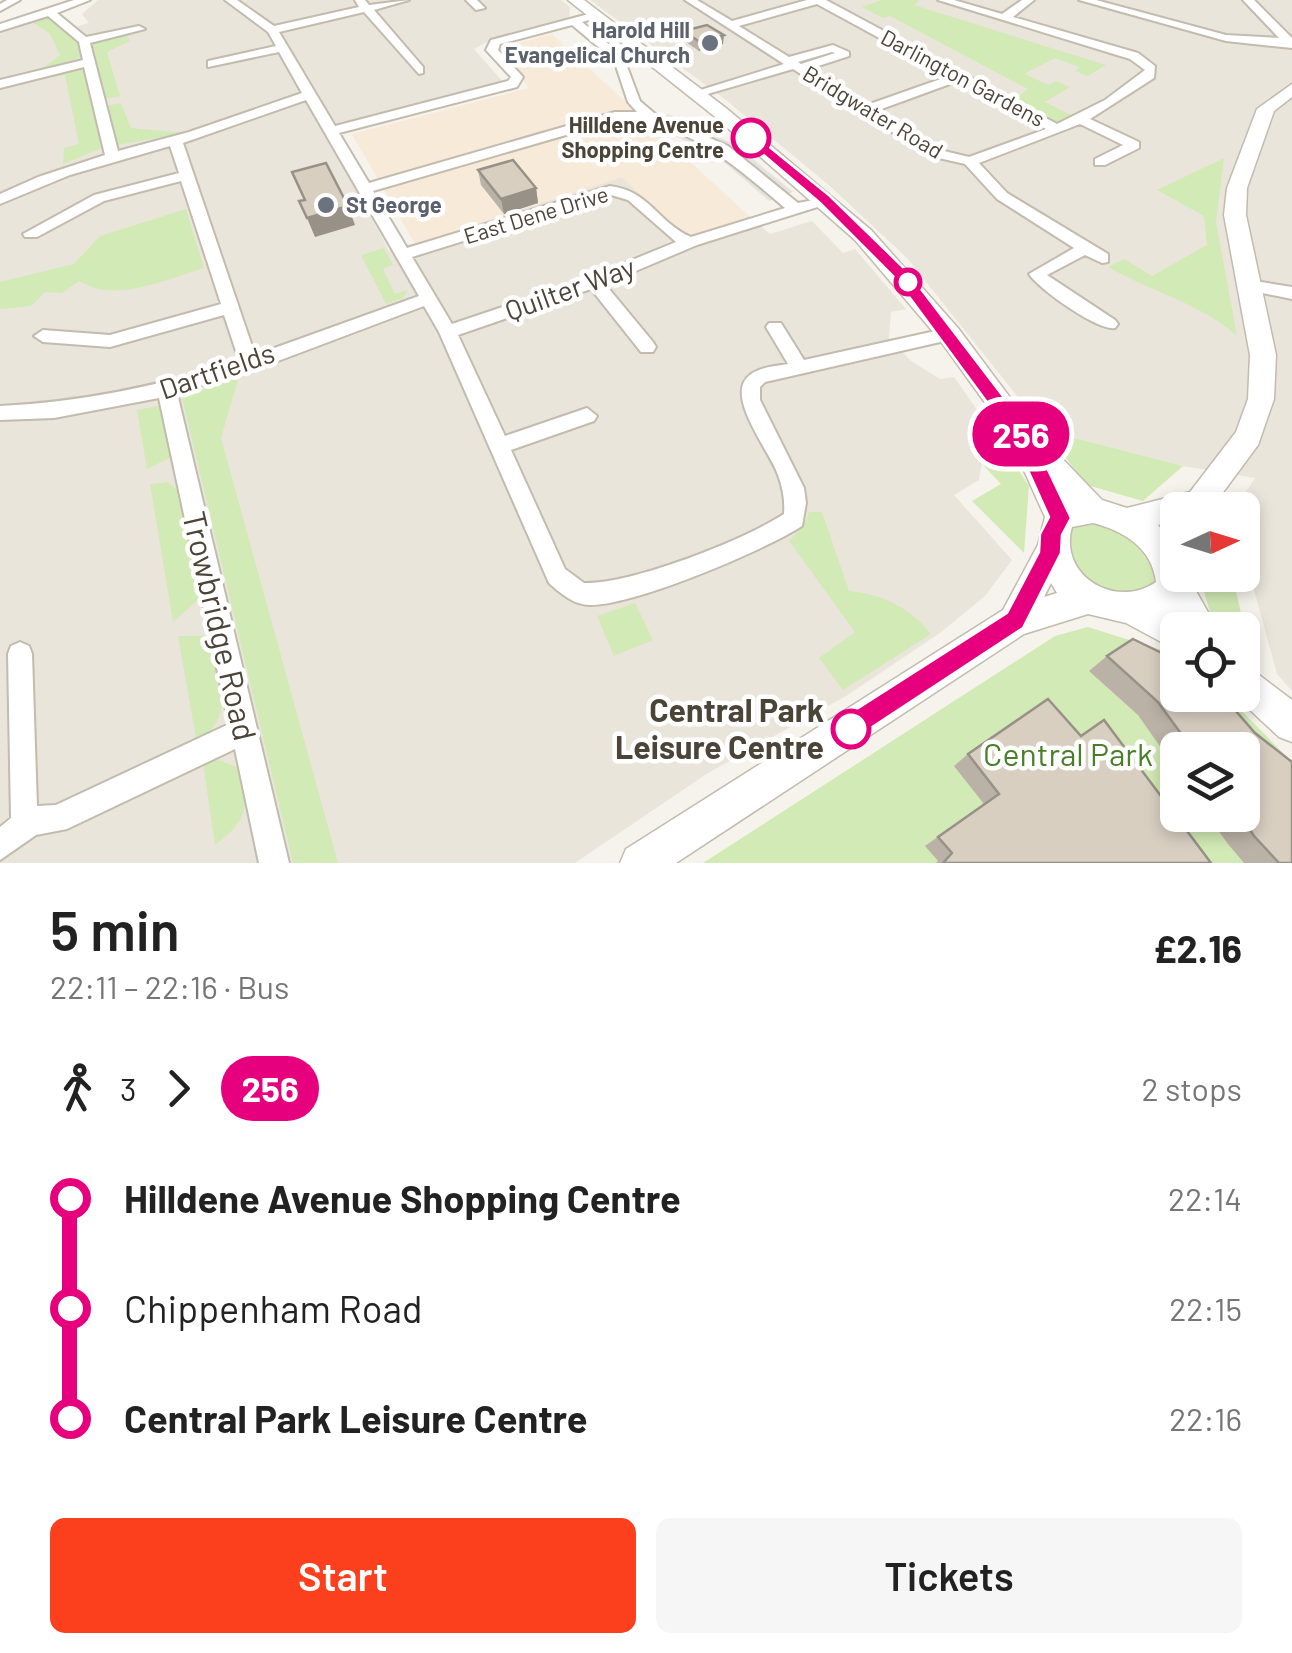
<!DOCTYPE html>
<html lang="en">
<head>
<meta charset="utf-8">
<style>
  :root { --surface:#fff; --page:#f6f6f6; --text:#222; --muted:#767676; --accent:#fc3f1d }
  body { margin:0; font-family:Barlow,sans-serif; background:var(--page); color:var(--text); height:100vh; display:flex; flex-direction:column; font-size:38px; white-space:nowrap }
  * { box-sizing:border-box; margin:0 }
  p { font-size:32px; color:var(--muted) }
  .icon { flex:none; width:55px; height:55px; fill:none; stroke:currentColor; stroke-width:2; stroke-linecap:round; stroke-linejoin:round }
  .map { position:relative; height:863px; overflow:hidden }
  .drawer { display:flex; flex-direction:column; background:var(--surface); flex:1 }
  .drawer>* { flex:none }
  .badge { padding:0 20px; border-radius:32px; font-size:35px; line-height:65px }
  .needle { width:65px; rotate:86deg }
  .buttons { position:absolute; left:1160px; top:492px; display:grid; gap:20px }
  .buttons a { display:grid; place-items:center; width:100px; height:100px; border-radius:15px; background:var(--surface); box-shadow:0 5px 15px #0003; font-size:50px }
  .map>.badge { position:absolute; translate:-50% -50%; box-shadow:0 0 0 5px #fff }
  .legs { display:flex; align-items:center; gap:15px; height:110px; padding:0 50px; font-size:32px }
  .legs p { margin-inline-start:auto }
  .overview { display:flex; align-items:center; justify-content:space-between; height:170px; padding:0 50px }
  h1 { font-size:55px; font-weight:600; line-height:75px }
  .cta { display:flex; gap:20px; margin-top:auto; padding:20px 50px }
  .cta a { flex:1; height:115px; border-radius:15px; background:var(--accent); color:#fff; font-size:40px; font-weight:600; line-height:115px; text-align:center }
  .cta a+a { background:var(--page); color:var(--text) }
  ul { padding:0 50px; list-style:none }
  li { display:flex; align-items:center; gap:35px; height:110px; font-size:38px }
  li i { display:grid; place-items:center; width:15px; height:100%; margin:0 12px; background:currentColor }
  li i::after { content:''; width:25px; height:25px; margin:-12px; border:8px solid; border-radius:50%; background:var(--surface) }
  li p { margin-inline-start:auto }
  li:first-child i { background:linear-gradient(#0000 50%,currentColor 0) }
  li:last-child i { background:linear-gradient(currentColor 50%,#0000 0) }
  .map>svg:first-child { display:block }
  .residential { fill:#eae5da }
  .commercial { fill:#f7ead8 }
  .green { fill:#d2eab5; fill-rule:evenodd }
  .parking { fill:#e5e3e0 }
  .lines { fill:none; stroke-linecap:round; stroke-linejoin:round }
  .minor-casing { stroke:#c2bbae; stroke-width:4 }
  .tertiary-casing { stroke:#c2bbae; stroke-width:3 }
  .minor { fill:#fff; fill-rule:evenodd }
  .tertiary { fill:#fff; fill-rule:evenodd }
  .wall { fill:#bab2a6 }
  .shaded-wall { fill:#979187 }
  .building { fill:#d8cfc1; stroke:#979187; stroke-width:2.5 }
  .line-1 { fill:#e6007e; stroke:#fff; stroke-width:2.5 }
  .worship-dot { fill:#6b7280; stroke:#fff; stroke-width:4 }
  .stop-1-dot { fill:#fff; stroke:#e6007e; stroke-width:5 }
  .labels { text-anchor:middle; stroke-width:9; stroke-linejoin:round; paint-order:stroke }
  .far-worship-label { font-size:22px; font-weight:bold; fill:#5b616d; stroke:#fff; text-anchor:end }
  .far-street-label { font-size:22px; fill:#4b4439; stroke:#fff }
  .far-stop-label { font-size:22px; font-weight:bold; fill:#4b4439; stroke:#fff; text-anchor:end }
  .street-label { font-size:28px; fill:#4b4439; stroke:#fff }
  .near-street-label { font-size:32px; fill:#4b4439; stroke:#fff }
  .near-stop-label { font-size:32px; font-weight:bold; fill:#4b4439; stroke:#fff; text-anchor:end }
  .near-park-label { font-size:32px; fill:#4a7f2a; stroke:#fff }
</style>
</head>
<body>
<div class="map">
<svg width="1292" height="863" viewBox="0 0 1292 863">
  <rect width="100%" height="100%" fill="#f6f3ec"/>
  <path class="residential" d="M 98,0 L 561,0 L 570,7 L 569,19 L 496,37 L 474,49 L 504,83 L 325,130 L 389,251 L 622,177 L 686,239 L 749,216 L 770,234 L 812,221 L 843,253 L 855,249 L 906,309 L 891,312 L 889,338 L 911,361 L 940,379 L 954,377 L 997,438 L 985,442 L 979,480 L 954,495 L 1012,560 L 985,596 L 940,633 L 846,696 L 708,773 L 575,863 L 0,863 L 0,33 L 30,21 L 50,34 L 89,23 L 82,14 Z
    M 590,0 L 1292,0 L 1292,691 L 1277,674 L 1243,550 L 1242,510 L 1234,510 L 1255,478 L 1183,466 L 1044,430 L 907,258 L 831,187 L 726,100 Z"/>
  <path class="commercial" d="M 552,34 L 749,216 L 686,239 L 622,177 L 415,244 L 352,134 L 529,88 L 500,48 Z"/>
  <path class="green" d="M 881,0 L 920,0 L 914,5 L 1106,65 L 1088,76 L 1075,71 L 1079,67 L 1055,58 L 1024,74 L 1049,85 L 1056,81 L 1070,87 L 1045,102 L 1071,115 L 1055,123 L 1014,100 L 1028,89 L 890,16 L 883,18 L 862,7 Z
    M 51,17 L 74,36 L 82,57 L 40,70 L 60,55 L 50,34 L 30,21 Z
    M 126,34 L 130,41 L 107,52 L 120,96 L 105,99 L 90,44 Z
    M 75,68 L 85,69 L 104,147 L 63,164 L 64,148 L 79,144 L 65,75 L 16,82 Z
    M 121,103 L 131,128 L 185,133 L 117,145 L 106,106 Z
    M 1224,158 L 1216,222 L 1237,336 C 1200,303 1151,292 1108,267 L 1124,259 L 1152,276 L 1207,245 L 1204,216 L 1157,190 Z
    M 186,209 L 204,268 C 166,279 116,304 79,281 L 62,293 L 45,292 L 31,306 L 0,309 L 0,282 L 74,264 L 100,236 Z
    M 384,248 L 393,265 L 383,269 L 395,294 L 408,290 L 403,298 L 386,304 L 361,255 Z
    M 239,376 L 221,438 L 338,863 L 293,863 L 182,398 Z
    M 163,405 L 173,456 L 147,469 L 137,410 Z
    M 1044,430 L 1183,466 L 1143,501 L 1087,485 Z
    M 997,438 L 1029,486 L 1024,553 L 972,501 L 1001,484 L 982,464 L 985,442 Z
    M 168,482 L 181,493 L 201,587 L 198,600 L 173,622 L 150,484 Z
    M 809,512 L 822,512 L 849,591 C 881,594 910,607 931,634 L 843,690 L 819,658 L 855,632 L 789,541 L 804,525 Z
    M 1095,520 L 1151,550 L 1158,587 L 1121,600 L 1075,575 L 1064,536 L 1070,527 Z
    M 1199,575 L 1232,575 L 1251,655 L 1243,648 L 1242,630 L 1222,630 L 1213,622 Z
    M 635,603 L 653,640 L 614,656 L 597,616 Z
    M 1088,627 L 1177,655 L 1178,695 L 1226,695 L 1292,762 L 1292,863 L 703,863 L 1055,636 ZM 1178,750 L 1242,750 L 1242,815 L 1178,815 Z
    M 178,636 L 204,636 L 216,645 C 222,689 235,712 197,744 Z
    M 219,760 L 241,769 C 249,808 248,820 215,845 L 203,763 Z"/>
  <path class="parking" d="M 668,114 L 736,145 L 793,192 L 769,201 L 716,155 L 664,131 L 669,127 L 663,118 Z"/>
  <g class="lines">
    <defs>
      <path id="minor" d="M 7,0 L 20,0 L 0,11 L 0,4 Z
        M 74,0 L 90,0 L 57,13 L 86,37 L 139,26 L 145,29 L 90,43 L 118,151 L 189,132 L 302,93 L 279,52 L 208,67 L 208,61 L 276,46 L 268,32 L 225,0 L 237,0 L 274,26 L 359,7 L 355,0 L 365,0 L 369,5 L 409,0 L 374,10 L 423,67 L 423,73 L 419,74 L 364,12 L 279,32 L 335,126 L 508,81 L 511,77 L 486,50 L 491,40 L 596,12 L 601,15 L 600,17 L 582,22 L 623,56 L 640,101 L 654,113 L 728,146 L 798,203 L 830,197 L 830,203 L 697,245 L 605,284 L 653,342 L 656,347 L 653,352 L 641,352 L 591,289 L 458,335 L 505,436 L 587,408 L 597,416 L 594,421 L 511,450 L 565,569 L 584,583 C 632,584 742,541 784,514 C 785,500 783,488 778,475 C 770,451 723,395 750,375 C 759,367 776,366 788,364 L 766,327 L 769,323 L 781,323 L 804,360 L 949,328 L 958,334 L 949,340 L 765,382 L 760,387 L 760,400 L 804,488 L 806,503 L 802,526 C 763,551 635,605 590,605 C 574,605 560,593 549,583 L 439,332 L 424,306 L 278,361 L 177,393 L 289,863 L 259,863 L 235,749 L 67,829 L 36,835 L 0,860 L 0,827 L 11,818 L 8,654 L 11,646 L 20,642 L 29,646 L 32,654 L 37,806 L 56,805 L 229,724 L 159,398 L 54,418 L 0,420 L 0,406 C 83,402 160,386 239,360 L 224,315 L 110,347 L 43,342 L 34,336 L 43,330 L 110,335 L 221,304 L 181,181 L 104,201 L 37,237 L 25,237 L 23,234 L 94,195 L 179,173 L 170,146 L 70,175 L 0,204 L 0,194 L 38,177 L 105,155 L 84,67 L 0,88 L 0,80 L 83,60 L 79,42 L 48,16 L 0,31 L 0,24 ZM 572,25 L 614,60 L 628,102 L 637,112 L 615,112 L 369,183 L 339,133 L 517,87 L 523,77 L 498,50 L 500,44 ZM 306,100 L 419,296 L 255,355 L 183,143 ZM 621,119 C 686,121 737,167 785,208 L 691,237 C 658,223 650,191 610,186 L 407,248 L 373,191 ZM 611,195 L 628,200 L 676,242 L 588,278 L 452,324 L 412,257 Z
        M 466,0 L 477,0 L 485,8 L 476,10 Z
        M 685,0 L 697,0 L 732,21 L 807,0 L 826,0 L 1057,124 L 1105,100 L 1145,70 L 1130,59 L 938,0 L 954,0 L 1002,14 L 1022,0 L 1034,0 L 1013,17 L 1138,53 L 1155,66 L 1154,78 L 1090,119 L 1139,142 L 1139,148 L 1105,165 L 1095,165 L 1095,159 L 1123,145 L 1080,124 L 979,163 L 1007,193 L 1108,254 L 1108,262 L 1102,263 L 1085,255 L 1047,275 L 1115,320 L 1118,324 L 1115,328 C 1098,331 1040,290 1029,274 L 1074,248 L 997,199 L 965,164 L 930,156 L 793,69 L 694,98 L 694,92 L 784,64 ZM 817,4 L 949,76 L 867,105 L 809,69 L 849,56 L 849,52 L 833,45 L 789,57 L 739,26 ZM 832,52 L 835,53 L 801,64 L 798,62 ZM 958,81 L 1046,129 L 969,157 L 940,150 L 876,111 Z
        M 1079,0 L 1096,0 L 1226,35 L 1279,38 L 1243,0 L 1254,0 L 1292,38 L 1292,48 L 1226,41 Z
        M 1249,280 L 1292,287 L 1292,299 L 1243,289 L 1243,281 Z"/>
      <path id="tertiary" d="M 568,0 L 584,0 L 726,108 L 871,230 L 958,328 L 1032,427 L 1102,500 L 1127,508 L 1190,492 L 1236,432 L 1248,399 L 1250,355 L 1224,215 L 1227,188 L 1257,109 L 1292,84 L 1292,97 L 1274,111 L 1247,188 L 1246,215 L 1276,355 L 1274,399 L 1258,445 L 1210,510 L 1178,510 L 1178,520 L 1158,525 L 1178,550 L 1178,575 L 1187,575 L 1218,630 L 1178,630 L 1178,651 L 1126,623 L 1088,614 L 1024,634 L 676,863 L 620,863 L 626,849 L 1003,610 L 1038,545 L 1045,517 L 1017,455 L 1019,450 L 940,340 L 855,240 L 714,116 ZM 1093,523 C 1124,531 1152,548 1156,582 C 1116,610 1058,576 1072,527 ZM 1051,583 L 1057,593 L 1044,597 Z
        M 1242,662 L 1292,700 L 1292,742 L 1279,737 L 1234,695 L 1242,695 Z"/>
    </defs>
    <use href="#minor" class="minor-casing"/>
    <use href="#tertiary" class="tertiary-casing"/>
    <use href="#minor" class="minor"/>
    <use href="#tertiary" class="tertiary"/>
  </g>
  <path class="wall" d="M 683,31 L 723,44 L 699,51 L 683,40 Z
    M 478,170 L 536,188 L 538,203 L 504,214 L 481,185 Z
    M 1133,639 L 1178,661 L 1178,695 L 1222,695 L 1255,733 L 1292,762 L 1292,863 L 1244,863 L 1228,844 L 1207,815 L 1242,815 L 1242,750 L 1178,750 L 1178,772 L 1138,715 L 1089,671 L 1107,656 Z
    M 1081,736 L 1211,863 L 936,863 L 938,861 L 925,846 L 984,804 L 954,766 L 968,754 Z"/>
  <path class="shaded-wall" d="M 724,35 L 723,44 L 699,51 L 700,42 Z
    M 536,188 L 538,203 L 504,214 L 501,199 Z
    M 348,206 L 355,225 L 315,237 L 307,218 Z"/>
  <path class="building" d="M 707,25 L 724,35 L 700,42 L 683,31 Z
    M 513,160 L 536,188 L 501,199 L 478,170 Z
    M 326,163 L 348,206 L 307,218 L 299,201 L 305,200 L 292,172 Z
    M 1133,639 L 1178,661 L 1178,695 L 1222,695 L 1255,733 L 1292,762 L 1292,863 L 1279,863 L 1254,836 L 1240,815 L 1242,815 L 1242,750 L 1193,750 L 1158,702 L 1107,656 Z
    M 1048,699 L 1081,736 L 1104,720 L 1211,863 L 943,863 L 952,853 L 938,837 L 999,794 L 968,754 Z"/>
  <path class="line-1" d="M 747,136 L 756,136 L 830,196 L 908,272 L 1029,430 L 1071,518 L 1062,535 L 1061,553 L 1023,628 L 851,741 L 841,738 L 838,729 L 841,719 L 1007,613 L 1039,552 L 1040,534 L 1049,517 L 1014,439 L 896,279 L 820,203 L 747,141 Z"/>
  <g class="worship-dot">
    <circle cx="710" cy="43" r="10"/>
    <circle cx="326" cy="205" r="10"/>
  </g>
  <g class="stop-1-dot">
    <circle cx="751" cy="138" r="18"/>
    <circle cx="908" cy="282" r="12"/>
    <circle cx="851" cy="729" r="18"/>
  </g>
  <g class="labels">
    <g class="far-worship-label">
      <text x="690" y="38">Harold Hill<tspan x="690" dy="25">Evangelical Church</tspan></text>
      <text x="346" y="213" text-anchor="start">St George</text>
    </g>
    <g class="far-street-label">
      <text transform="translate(963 78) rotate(28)" y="8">Darlington Gardens</text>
      <text transform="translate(873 112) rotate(31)" y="8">Bridgwater Road</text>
      <text transform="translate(536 215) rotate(-17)" y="8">East Dene Drive</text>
    </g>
    <g class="far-stop-label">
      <text x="724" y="133">Hilldene Avenue<tspan x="724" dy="25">Shopping Centre</tspan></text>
    </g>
    <g class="street-label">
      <text transform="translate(570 289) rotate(-20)" y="10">Quilter Way</text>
      <text transform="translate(217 371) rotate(-19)" y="10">Dartfields</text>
    </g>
    <g class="near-street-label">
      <text transform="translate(219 626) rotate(77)" y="11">Trowbridge Road</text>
    </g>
    <g class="near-stop-label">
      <text x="824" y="722">Central Park<tspan x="824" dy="37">Leisure Centre</tspan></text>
    </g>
    <g class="near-park-label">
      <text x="1068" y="766">Central Park</text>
    </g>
  </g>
</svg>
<div class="buttons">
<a><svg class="needle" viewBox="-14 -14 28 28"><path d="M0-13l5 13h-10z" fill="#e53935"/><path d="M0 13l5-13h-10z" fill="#767676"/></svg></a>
<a><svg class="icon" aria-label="locate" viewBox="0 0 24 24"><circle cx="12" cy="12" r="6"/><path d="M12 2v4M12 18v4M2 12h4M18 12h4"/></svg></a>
<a><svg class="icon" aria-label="layers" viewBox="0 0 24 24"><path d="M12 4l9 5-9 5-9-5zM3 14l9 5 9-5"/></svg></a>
</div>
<b class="badge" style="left:1021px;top:434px;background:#e6007e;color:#fff">256</b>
</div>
<section class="drawer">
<div class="overview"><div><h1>5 min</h1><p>22:11 – 22:16 · Bus</p></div><b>£2.16</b></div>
<div class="legs"><svg class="icon" aria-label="walk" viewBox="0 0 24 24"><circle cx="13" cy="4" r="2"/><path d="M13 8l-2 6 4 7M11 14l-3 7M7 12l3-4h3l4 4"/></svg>3<svg class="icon" aria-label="forward" viewBox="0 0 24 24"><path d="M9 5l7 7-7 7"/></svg><b class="badge" style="background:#e6007e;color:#fff">256</b><p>2 stops</p></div>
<ul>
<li><i style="color:#e6007e"></i><b>Hilldene Avenue Shopping Centre</b><p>22:14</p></li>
<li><i style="color:#e6007e"></i><span>Chippenham Road</span><p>22:15</p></li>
<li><i style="color:#e6007e"></i><b>Central Park Leisure Centre</b><p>22:16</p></li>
</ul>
<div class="cta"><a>Start</a><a>Tickets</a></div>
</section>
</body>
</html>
